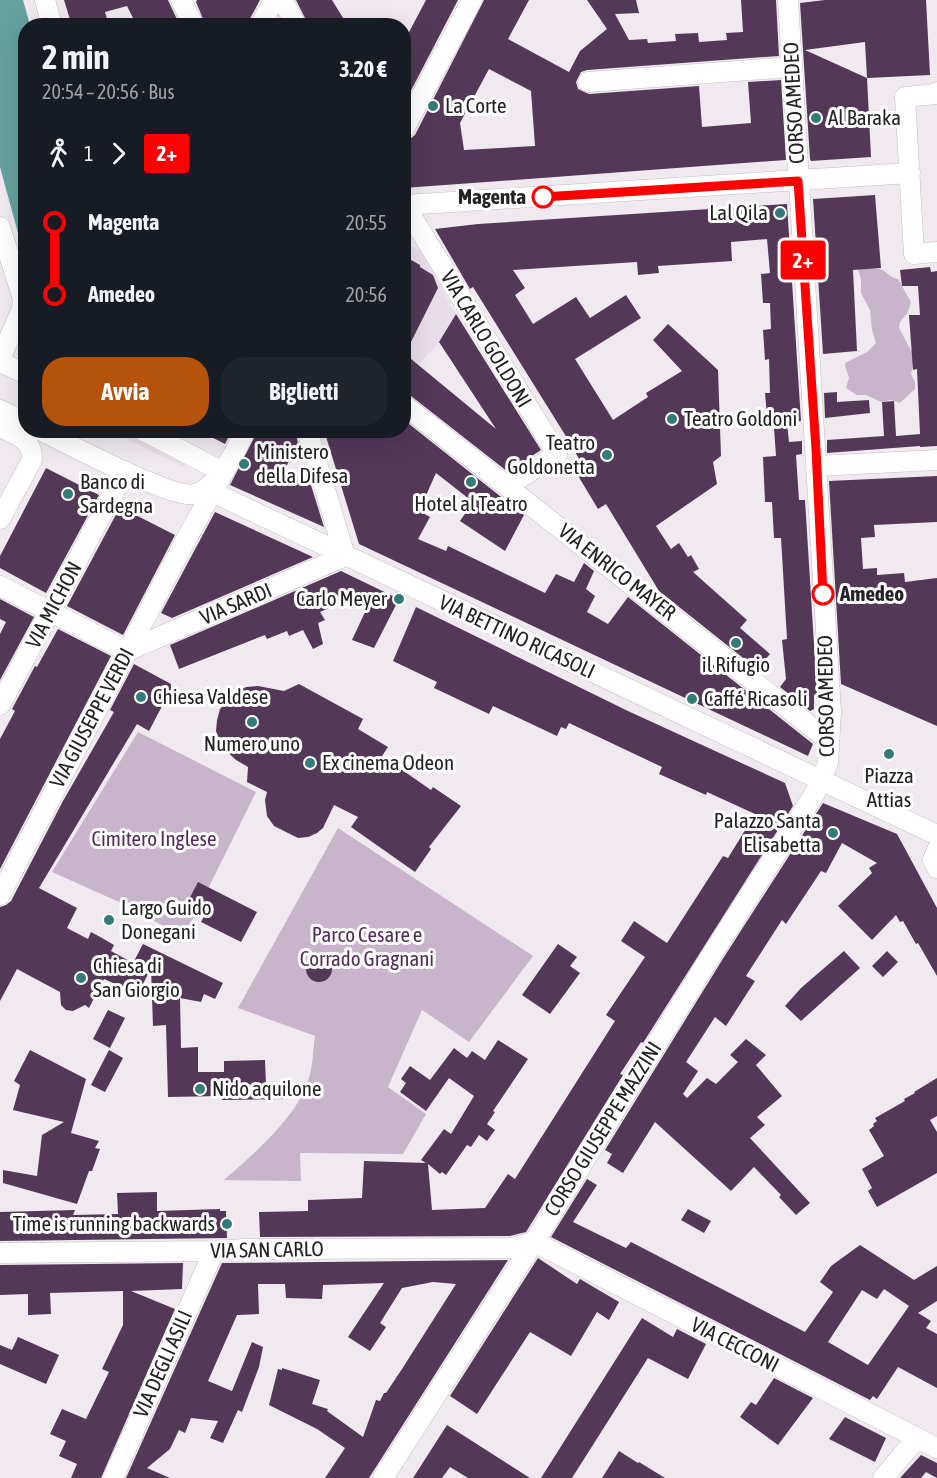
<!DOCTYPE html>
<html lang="it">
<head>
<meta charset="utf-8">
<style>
  :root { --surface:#171b24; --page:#20242c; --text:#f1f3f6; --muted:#9ea1a6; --accent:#b45309 }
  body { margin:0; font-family:"Asap Condensed",sans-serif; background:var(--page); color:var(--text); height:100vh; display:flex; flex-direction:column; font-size:22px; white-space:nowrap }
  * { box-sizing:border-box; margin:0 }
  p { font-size:20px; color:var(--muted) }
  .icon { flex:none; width:33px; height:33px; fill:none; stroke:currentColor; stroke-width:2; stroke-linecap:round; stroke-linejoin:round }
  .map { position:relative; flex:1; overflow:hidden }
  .drawer { position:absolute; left:18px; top:18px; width:393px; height:420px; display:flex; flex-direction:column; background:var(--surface); border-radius:24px; box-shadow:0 6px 24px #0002 }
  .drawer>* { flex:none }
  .badge { padding:0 12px; border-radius:4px; font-size:21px; line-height:39px }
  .map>.badge { position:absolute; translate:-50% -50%; box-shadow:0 0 0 3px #fff }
  .legs { display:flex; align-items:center; gap:9px; height:66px; padding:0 24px; font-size:20px }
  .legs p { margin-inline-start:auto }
  .head { display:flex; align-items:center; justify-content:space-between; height:102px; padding:0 24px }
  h1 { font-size:33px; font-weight:700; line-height:45px }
  .action { display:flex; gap:12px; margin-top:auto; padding:12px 24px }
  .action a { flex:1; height:69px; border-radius:24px; background:var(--accent); color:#fff; font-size:24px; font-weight:700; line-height:69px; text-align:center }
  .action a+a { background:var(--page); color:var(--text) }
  ul { padding:0 24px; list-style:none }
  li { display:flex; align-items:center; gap:21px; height:72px; font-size:22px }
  li i { display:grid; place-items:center; width:9px; height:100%; margin:0 8px; background:currentColor }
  li i::after { content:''; width:15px; height:15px; margin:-8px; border:4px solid; border-radius:50%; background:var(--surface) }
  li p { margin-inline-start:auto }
  li:first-child i { background:linear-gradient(#0000 50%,currentColor 0) }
  li:last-child i { background:linear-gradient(currentColor 50%,#0000 0) }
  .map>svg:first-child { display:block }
  .built { fill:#e8dde9 }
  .green { fill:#c8b4cb }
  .water { fill:#65a1a0 }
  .building { fill:#543858; fill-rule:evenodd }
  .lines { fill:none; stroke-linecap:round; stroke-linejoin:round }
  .minor-casing { stroke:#c3bec4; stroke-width:21 }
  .minor { stroke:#fff; stroke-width:20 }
  .line-1-casing { stroke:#fff; stroke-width:14 }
  .line-1 { stroke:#f00; stroke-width:9 }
  .poi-dot { fill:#327b7a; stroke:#fff; stroke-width:2 }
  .stop-1-dot { fill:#fff; stroke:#f00; stroke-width:3 }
  .labels { text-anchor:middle; stroke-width:6; stroke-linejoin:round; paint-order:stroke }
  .street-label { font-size:21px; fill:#232123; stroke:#fff }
  .poi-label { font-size:21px; fill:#232123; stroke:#fff; text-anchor:start }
  .stop-label { font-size:21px; font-weight:bold; fill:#232123; stroke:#fff; text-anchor:end }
  .park-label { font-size:21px; fill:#532a59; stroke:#fff }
</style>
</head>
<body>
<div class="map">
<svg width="937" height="1478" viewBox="0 0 937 1478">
  <rect width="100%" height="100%" fill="#f0eaf0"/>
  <path class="built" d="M 404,243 L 421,251 L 456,314 L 439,342 L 404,381 Z
    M 110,431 L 164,431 L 195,446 L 184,467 Z"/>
  <path class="green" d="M 857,265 C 865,268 870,268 879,269 C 886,270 890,278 898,279 L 911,302 L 908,312 L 900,322 L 899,328 L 915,358 L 911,374 L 915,382 L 915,389 L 900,403 L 891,400 L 881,402 L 866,395 L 857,395 L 846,388 L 849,378 L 845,366 L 845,363 L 867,352 L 876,343 L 872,330 L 870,310 L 861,293 L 861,280 Z
    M 138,732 L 256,792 L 184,937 L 119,902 L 52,872 Z
    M 338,828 L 533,956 L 469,1042 L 422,1010 L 388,1087 L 426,1114 L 403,1154 L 300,1153 L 301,1181 L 224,1180 C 253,1155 299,1115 309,1078 C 313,1065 313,1050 315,1036 L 238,1008 Z"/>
  <path class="water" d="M 0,0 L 23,0 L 30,25 L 26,26 L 25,235 L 24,231 L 18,233 L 0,167 Z"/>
  <path class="building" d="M 64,0 L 168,0 L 180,26 L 137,26 L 127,6 L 105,12 L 109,26 L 72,26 Z
    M 197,0 L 260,0 L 246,26 L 206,26 L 196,2 Z
    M 296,0 L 332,0 L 348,26 L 309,26 Z
    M 426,0 L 458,0 L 404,104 L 404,31 L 408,34 Z
    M 484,0 L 529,0 L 508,39 L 569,72 L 580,51 L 607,29 L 587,0 L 636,0 L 639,13 L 615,14 L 629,40 L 647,39 L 648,43 L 676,41 L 675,34 L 698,33 L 699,42 L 727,40 L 726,33 L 743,32 L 741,0 L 776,0 L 779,56 L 587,70 L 581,72 L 576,82 L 578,89 L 589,94 L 699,86 L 702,127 L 751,123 L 748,82 L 781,80 L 786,160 L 404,188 L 404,141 L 410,139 L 415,135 ZM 489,69 L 531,91 L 535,146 L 464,150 L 460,123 Z
    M 825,0 L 926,0 L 930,75 L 867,78 L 871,157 L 811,161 L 810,159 L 800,3 ZM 865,42 L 867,78 L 805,50 Z
    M 875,195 L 881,268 L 853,270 L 857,351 L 823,354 L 813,199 Z
    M 787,204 L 801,421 L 787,423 L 789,442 L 802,441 L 802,454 L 796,455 L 799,500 L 805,500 L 817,693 L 814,695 L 814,709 L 810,711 L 780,687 L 786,679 L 782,640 L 787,639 L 781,538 L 774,538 L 772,502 L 765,502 L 763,457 L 776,456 L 774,428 L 768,428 L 765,393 L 770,393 L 769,359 L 765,360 L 763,330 L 771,329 L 770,303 L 763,303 L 761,274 L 770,273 L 767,239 L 731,242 L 732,261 L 658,266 L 659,273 L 638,275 L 637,262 L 513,270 L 525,288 L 515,295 L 533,324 L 576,297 L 590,318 L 626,295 L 641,318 L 575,359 L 613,420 L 648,397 L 646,393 L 682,371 L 653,340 L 668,324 L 718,370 L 721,456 L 713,462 L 717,484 L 656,526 L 671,549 L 679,543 L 688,557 L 691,555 L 699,569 L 693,572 L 747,620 L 740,628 L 770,654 L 757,669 L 659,591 L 606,504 L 598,509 L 571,464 L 579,459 L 572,446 L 473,287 L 470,289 L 435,229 L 478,224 Z
    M 404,256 L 420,265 L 420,267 L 433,275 L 438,288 L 405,354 L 496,429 L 439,342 L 456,314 L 541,450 L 508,472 L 411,396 L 404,393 Z
    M 930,267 L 931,272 L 937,271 L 937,446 L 920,447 L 920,446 L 827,453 L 827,440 L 884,436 L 882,402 L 894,401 L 896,436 L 920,434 L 917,369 L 913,370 L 909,315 L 920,315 L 918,286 L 902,286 L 900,270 Z
    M 837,392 L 837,402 L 869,400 L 870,413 L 825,418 L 824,393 Z
    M 404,420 L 524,515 L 505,551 L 460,521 L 473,502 L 436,473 L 419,511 L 430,517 L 418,539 L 446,551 L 448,546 L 545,593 L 556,574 L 574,582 L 584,563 L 594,571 L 586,589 L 595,596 L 587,612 L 608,624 L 628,597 L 813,744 L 808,756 L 359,544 L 324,430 L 404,430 Z
    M 198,430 L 232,430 L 225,444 Z
    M 258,430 L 295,430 L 298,443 L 285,469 L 310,482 L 324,527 L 230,485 Z
    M 46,468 L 99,495 L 46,593 L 0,568 L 0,556 Z
    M 937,476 L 937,522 L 874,525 L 875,537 L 861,538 L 863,569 L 877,568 L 877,575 L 904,573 L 905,582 L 937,578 L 937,726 L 841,684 L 829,481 Z
    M 120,507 L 175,535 L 123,635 L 67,606 Z
    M 215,512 L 313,557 L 172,618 L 161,613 Z
    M 341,571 L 399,599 L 374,648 L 352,640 L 366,610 L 349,599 L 320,612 L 325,620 L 318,623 L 323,644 L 313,649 L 303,630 L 289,636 L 287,631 L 267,639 L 265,635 L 179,669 L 170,645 Z
    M 0,599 L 34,617 L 0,680 L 0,634 L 6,622 L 0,619 Z
    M 416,607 L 628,711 L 785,783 L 793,806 L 643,1043 L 641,1042 L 620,1074 L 623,1075 L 526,1232 L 510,1236 L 260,1237 L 259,1212 L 308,1211 L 308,1200 L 362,1198 L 364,1161 L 426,1163 L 421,1160 L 444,1129 L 451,1134 L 474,1096 L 449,1078 L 426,1111 L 400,1092 L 406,1083 L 401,1079 L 410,1066 L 430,1080 L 454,1048 L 467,1058 L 472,1051 L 485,1060 L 498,1040 L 528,1059 L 493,1111 L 495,1112 L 487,1124 L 495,1130 L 487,1141 L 479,1135 L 471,1147 L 467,1145 L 446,1175 L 442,1172 L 440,1174 L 428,1164 L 432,1210 L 485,1208 L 508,1174 L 515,1179 L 615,1021 L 606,1015 L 645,957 L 621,941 L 634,921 L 667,943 L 723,856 L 728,858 L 755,814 L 707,792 L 706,795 L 659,774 L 662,767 L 569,723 L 566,729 L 561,727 L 557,736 L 493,706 L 489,714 L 434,688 L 437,682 L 393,661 Z
    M 58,629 L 111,656 L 0,869 L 0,739 L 15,711 L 12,709 L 35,666 L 37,667 Z
    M 134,664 L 171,684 L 171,689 L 149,731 L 137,724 L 39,888 L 77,908 L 67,928 L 88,939 L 91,932 L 102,938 L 114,945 L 111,951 L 133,963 L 143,944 L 223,983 L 215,999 L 204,994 L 201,1002 L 180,998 L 181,1048 L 198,1047 L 198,1072 L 224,1072 L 224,1061 L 265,1060 L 266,1085 L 283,1086 L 283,1099 L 222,1100 L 222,1096 L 168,1097 L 166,1025 L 153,1026 L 151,968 L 138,994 L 104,979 L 89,1008 L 85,1005 L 73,1011 L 66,1010 L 61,1005 L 60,992 L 17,969 L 0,1001 L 0,907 L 6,905 L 11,901 L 63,801 L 114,712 L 110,710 Z
    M 299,684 L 363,719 L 358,729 L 388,747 L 382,756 L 431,790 L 433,787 L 461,806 L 429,847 L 431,849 L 415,872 L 351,827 L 358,817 L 334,805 L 323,828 L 317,833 L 308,837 L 298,838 L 274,826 L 267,816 L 265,800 L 267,792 L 247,782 L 248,767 L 236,760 L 223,748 L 216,731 L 217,720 L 220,709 L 236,692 L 246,687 L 258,686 L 284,691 Z
    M 823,803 L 897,834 L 937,908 L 937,976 L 918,943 L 916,944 L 903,921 L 900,922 L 896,915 L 872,940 L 838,906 L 872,873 L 869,868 L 877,863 L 842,843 L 826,873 L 821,871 L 786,924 L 782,920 L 746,976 L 755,981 L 726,1026 L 715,1017 L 686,1062 L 698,1071 L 683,1094 L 687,1098 L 707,1078 L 716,1084 L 738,1062 L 730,1055 L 746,1039 L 766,1055 L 756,1065 L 782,1096 L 757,1117 L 765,1125 L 750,1138 L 810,1203 L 796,1215 L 779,1197 L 781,1195 L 754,1167 L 731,1191 L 655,1122 L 623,1173 L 607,1163 L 612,1154 L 605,1150 L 724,957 Z
    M 198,882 L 257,912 L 241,942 L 201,922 L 204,916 L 185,907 Z
    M 558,944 L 577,957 L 570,966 L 580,973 L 550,1014 L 522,995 Z
    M 844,951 L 860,968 L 801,1021 L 785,1006 L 801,988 Z
    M 887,951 L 898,962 L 883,977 L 872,966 Z
    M306 969a13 13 0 1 1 26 0a13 13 0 1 1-26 0Z
    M 108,1010 L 125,1018 L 110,1048 L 93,1039 Z
    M 30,1050 L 86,1079 L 71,1133 L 99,1141 L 95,1148 L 100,1149 L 92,1171 L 89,1171 L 77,1204 L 3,1183 L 3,1170 L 37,1176 L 42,1135 L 64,1122 L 13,1110 L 20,1085 L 14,1081 Z
    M 109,1050 L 123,1058 L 105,1092 L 91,1085 Z
    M 937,1078 L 937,1116 L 930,1120 L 937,1132 L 937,1173 L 877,1207 L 868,1191 L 872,1188 L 862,1169 L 884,1156 L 869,1130 L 874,1126 L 873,1124 L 877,1121 L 875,1118 L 905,1101 L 904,1099 L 915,1093 L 914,1092 Z
    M 587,1179 L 597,1185 L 573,1222 L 626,1248 L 631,1242 L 805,1332 L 833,1292 L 820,1282 L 831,1266 L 860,1245 L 914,1280 L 937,1266 L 937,1301 L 918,1313 L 931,1321 L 926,1328 L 937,1334 L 937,1388 L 898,1367 L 877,1399 L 873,1396 L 870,1400 L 551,1237 ZM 884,1289 L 909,1306 L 868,1365 L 828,1342 L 862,1290 L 877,1299 Z
    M 157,1192 L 157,1211 L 220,1209 L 220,1211 L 226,1211 L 227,1238 L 0,1241 L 0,1212 L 75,1210 L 73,1215 L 118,1214 L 117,1193 Z
    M 688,1209 L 711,1221 L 704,1233 L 681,1220 Z
    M 538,1258 L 577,1284 L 580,1279 L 619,1302 L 609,1320 L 597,1312 L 571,1356 L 530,1332 L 477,1414 L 450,1396 Z
    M 508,1260 L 369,1478 L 325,1478 L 345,1448 L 317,1429 L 269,1405 L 278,1369 L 282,1370 L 282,1368 L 320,1380 L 312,1404 L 328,1409 L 327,1411 L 363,1437 L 376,1400 L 380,1401 L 384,1393 L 386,1393 L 402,1369 L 456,1284 L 433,1282 L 402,1288 L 380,1323 L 386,1327 L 370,1351 L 348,1337 L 384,1283 L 323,1285 L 322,1299 L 286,1298 L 285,1284 L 258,1284 L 259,1314 L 237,1315 L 208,1381 L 232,1391 L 252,1342 L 263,1347 L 259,1367 L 242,1412 L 238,1410 L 223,1443 L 210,1438 L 218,1421 L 191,1418 L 185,1433 L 179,1430 L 170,1449 L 147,1468 L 170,1478 L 126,1478 L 222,1263 Z
    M 183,1263 L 182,1289 L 131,1291 L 175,1309 L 101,1478 L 71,1478 L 77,1464 L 59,1456 L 66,1441 L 50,1434 L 62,1409 L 86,1419 L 109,1372 L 102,1369 L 123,1325 L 123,1291 L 50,1293 L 51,1314 L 28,1315 L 28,1294 L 0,1295 L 0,1265 Z
    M 642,1318 L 673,1337 L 677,1329 L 706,1344 L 688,1379 L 648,1358 L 572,1478 L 541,1478 Z
    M 18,1337 L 59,1355 L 46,1384 L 0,1364 L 0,1345 L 12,1350 Z
    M 774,1378 L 813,1398 L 778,1445 L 740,1417 L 751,1402 L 756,1405 Z
    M 845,1417 L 886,1438 L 875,1462 L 829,1439 Z
    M 447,1425 L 530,1478 L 468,1478 L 450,1467 L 442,1478 L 413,1478 Z
    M 619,1451 L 638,1463 L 639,1462 L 665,1478 L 602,1478 Z
    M 921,1455 L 937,1463 L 937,1478 L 926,1472 L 921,1478 L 900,1478 Z"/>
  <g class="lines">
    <defs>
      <path id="minor" d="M 45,0 L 52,26
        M 181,0 L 194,26
        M 282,0 L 297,26
        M 260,26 L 274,0
        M 588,82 L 792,67
        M 937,92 L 936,94 L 905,97 L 914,254 L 937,252
        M 404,129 L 472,0
        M 404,204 L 557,454 L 508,486
        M 404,205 L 910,173
        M 0,227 L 23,299 L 22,309 L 0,359
        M 0,362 L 26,374
        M 404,405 L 829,741
        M 0,410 L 26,423
        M 0,427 C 16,435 33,439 32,460 L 0,519
        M 40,430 C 66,443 172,499 194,494 C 216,490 237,449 246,430
        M 142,430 L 223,472
        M 817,466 L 937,460
        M 212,492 L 937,835
        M 0,586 L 127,651
        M 127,651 L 345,556 L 307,430
        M 0,705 L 125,471
        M 937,850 L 933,860 L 937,868
        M 0,895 L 190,532 L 234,454
        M 534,1242 L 937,1448
        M 0,1253 L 214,1251 L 245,1249 L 512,1248 L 534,1242
        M 113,1478 L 214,1251
        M 383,1478 L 534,1242 L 714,951 L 815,793 L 828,763 L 831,712 L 788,0
        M 883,1478 L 917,1438"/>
    </defs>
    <use href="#minor" class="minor-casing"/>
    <use href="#minor" class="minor"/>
  </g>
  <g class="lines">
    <defs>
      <path id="line-1" d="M 543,197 L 798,181 L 816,449 L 823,594"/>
    </defs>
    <use href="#line-1" class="line-1-casing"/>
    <use href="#line-1" class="line-1"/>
  </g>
  <g class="poi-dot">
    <circle cx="433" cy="106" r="6"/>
    <circle cx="816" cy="118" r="6"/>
    <circle cx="780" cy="213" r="6"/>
    <circle cx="672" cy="419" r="6"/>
    <circle cx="607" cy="455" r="6"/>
    <circle cx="244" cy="464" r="6"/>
    <circle cx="471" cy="482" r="6"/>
    <circle cx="68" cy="494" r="6"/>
    <circle cx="399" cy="599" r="6"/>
    <circle cx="736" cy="643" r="6"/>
    <circle cx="141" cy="697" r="6"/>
    <circle cx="692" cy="699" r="6"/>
    <circle cx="252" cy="722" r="6"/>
    <circle cx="889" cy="754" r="6"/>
    <circle cx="310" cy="763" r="6"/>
    <circle cx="833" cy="833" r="6"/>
    <circle cx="109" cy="920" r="6"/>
    <circle cx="81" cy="978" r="6"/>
    <circle cx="200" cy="1089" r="6"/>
    <circle cx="227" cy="1224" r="6"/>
  </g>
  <g class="stop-1-dot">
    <circle cx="543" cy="197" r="10"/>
    <circle cx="823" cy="594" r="10"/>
  </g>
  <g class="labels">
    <g class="street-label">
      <text transform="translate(794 103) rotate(-93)" y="7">CORSO AMEDEO</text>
      <text transform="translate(486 339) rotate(59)" y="7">VIA CARLO GOLDONI</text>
      <text transform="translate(617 572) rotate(38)" y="7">VIA ENRICO MAYER</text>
      <text transform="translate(236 604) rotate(-23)" y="7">VIA SARDI</text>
      <text transform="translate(54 605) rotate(-62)" y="7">VIA MICHON</text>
      <text transform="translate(517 637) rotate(25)" y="7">VIA BETTINO RICASOLI</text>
      <text transform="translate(826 696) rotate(-91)" y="7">CORSO AMEDEO</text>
      <text transform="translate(92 718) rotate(-62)" y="7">VIA GIUSEPPE VERDI</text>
      <text transform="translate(603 1129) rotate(-58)" y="7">CORSO GIUSEPPE MAZZINI</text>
      <text transform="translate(267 1250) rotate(-1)" y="7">VIA SAN CARLO</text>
      <text transform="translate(735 1345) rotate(27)" y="7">VIA CECCONI</text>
      <text transform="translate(163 1364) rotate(-66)" y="7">VIA DEGLI ASILI</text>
    </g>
    <g class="poi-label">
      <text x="445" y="113">La Corte</text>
      <text x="828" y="125">Al Baraka</text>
      <text x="768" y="220" text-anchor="end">Lal Qila</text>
      <text x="684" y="426">Teatro Goldoni</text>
      <text x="595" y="450" text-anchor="end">Teatro<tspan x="595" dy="24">Goldonetta</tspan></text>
      <text x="256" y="459">Ministero<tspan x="256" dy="24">della Difesa</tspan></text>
      <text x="80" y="489">Banco di<tspan x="80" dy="24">Sardegna</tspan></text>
      <text x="471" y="511" text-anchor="middle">Hotel al Teatro</text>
      <text x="387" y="606" text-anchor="end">Carlo Meyer</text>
      <text x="736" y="672" text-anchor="middle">il Rifugio</text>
      <text x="153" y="704">Chiesa Valdese</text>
      <text x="704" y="706">Caffé Ricasoli</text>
      <text x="252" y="751" text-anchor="middle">Numero uno</text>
      <text x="322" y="770">Ex cinema Odeon</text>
      <text x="889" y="783" text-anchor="middle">Piazza<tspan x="889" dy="24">Attias</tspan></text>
      <text x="821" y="828" text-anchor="end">Palazzo Santa<tspan x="821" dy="24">Elisabetta</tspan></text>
      <text x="121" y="915">Largo Guido<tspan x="121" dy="24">Donegani</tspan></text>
      <text x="93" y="973">Chiesa di<tspan x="93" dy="24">San Giorgio</tspan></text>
      <text x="212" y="1096">Nido aquilone</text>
      <text x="215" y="1231" text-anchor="end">Time is running backwards</text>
    </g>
    <g class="stop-label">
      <text x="526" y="204">Magenta</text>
      <text x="840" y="601" text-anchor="start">Amedeo</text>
    </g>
    <g class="park-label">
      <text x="154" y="846">Cimitero Inglese</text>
      <text x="367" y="942">Parco Cesare e<tspan x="367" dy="24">Corrado Gragnani</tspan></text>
    </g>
  </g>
</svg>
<b class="badge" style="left:803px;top:260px;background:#f00;color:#fff">2+</b>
<section class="drawer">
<div class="head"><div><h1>2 min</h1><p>20:54 – 20:56 · Bus</p></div><b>3.20 €</b></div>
<div class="legs"><svg class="icon" aria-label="walk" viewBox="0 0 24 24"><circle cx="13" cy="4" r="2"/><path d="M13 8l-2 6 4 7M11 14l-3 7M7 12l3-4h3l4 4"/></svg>1<svg class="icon" aria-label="forward" viewBox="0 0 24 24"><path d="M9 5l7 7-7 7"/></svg><b class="badge" style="background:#f00;color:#fff">2+</b></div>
<ul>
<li><i style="color:#f00"></i><b>Magenta</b><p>20:55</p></li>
<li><i style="color:#f00"></i><b>Amedeo</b><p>20:56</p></li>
</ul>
<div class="action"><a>Avvia</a><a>Biglietti</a></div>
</section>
</div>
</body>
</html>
